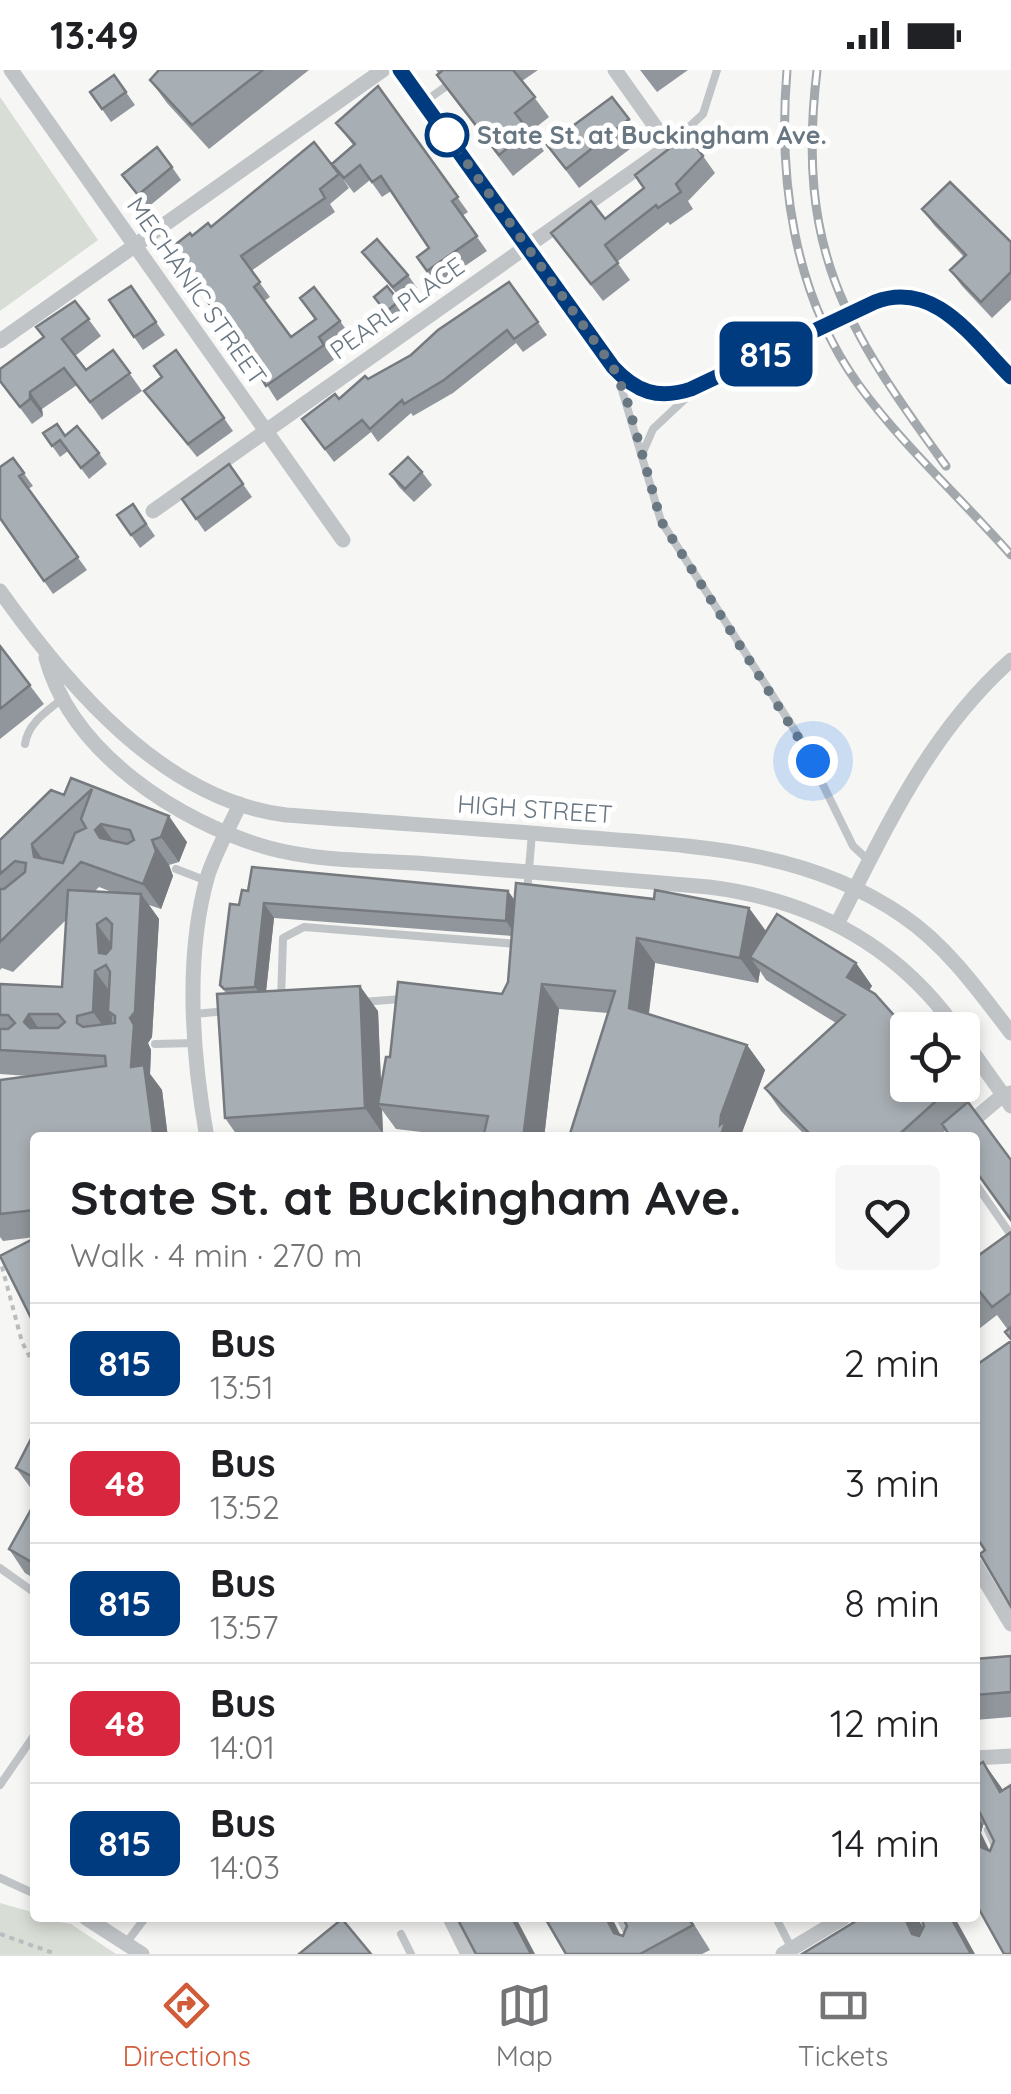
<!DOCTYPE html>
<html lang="en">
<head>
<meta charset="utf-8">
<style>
  :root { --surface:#fff; --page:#f6f6f6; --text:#202124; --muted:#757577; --line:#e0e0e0; --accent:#d15c3a }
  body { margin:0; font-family:Quicksand,sans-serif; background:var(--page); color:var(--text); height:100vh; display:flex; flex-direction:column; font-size:38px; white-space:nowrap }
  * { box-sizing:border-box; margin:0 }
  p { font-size:32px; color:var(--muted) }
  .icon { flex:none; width:55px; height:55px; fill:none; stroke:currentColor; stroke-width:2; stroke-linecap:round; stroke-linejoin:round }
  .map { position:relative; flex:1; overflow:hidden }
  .panel { position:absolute; left:30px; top:1062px; width:950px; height:790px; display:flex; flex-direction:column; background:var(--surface); border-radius:10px; box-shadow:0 5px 15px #0003 }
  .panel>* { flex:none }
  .badge { padding:0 20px; border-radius:15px; font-size:35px; line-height:65px }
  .fabs { position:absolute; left:890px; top:942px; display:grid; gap:20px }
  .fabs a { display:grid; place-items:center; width:90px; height:90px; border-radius:10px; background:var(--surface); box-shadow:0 5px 15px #0003; font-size:50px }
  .you { position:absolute; width:50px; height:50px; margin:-25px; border:8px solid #fff; border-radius:50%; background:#1a73e8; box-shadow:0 0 0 15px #1a73e833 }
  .map>.badge { position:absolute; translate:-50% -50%; box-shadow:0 0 0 5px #fff }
  .round { display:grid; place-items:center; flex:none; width:105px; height:105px; border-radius:10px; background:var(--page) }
  .head { display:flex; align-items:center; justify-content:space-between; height:170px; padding:0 40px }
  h1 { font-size:48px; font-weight:800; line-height:75px }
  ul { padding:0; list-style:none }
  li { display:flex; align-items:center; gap:30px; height:120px; padding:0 40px; border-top:2px solid var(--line) }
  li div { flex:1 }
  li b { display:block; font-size:38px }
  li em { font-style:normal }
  li .badge { min-width:110px; font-weight:700; text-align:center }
  .status { display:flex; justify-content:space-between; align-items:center; height:70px; padding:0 50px; background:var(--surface); direction:ltr }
  .status svg { height:28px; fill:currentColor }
  .menu { display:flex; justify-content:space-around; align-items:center; height:140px; border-top:2px solid var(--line); background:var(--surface); font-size:28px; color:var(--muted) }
  .menu a { display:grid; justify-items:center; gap:5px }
  .menu .active { color:var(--accent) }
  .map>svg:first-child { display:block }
  .green { fill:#d8ddd5 }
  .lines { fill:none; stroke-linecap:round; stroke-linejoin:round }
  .path { stroke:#babdbf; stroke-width:4; stroke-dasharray:5 5; stroke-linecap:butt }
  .service { stroke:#c0c4c7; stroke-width:8 }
  .minor { stroke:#c0c4c7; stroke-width:15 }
  .tertiary { stroke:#c0c4c7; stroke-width:20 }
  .rail-casing { stroke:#a2a8ac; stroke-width:9 }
  .rail { stroke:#fff; stroke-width:5; stroke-dasharray:15; stroke-linecap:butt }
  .wall { fill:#90969b; fill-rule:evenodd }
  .shaded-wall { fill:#767a7e }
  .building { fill:#a8afb4; stroke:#767a7e; stroke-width:2.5; fill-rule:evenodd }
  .line-casing { stroke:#fff; stroke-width:22 }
  .line { stroke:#003b80; stroke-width:15 }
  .walk { stroke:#697782; stroke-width:10; stroke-dasharray:0 18 }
  .stop-dot { fill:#fff; stroke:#003b80; stroke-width:5 }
  .labels { text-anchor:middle; stroke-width:10; stroke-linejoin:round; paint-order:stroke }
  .stop-label { font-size:25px; font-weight:bold; fill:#697782; stroke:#fff; text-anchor:start }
  .street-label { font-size:25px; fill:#697782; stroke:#fff }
</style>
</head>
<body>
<div class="status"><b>13:49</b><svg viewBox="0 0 49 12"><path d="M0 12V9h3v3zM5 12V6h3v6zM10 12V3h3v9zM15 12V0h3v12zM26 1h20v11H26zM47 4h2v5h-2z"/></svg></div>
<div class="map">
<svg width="1011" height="1884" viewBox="0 0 1011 1884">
  <rect width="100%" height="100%" fill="#f6f7f4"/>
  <path class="green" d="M 0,27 L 98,170 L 0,241 Z
    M 0,1833 L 35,1843 L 35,1848 L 71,1854 L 116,1884 L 0,1884 Z"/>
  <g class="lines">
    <path class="path" d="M 7,1191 L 1,1193 L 22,1272 L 35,1297
      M 0,1864 L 56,1884"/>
    <path class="service" d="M 427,30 L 452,12
      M 669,76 L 703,44 L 717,0
      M 619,310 L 661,451 L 801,670 L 853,776 L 868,790
      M 643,382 L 653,359 L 686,328
      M 25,674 C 28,653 46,642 62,629
      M 176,799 L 207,811
      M 527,823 L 532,763
      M 281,930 L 283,868 L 304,857 L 518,874
      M 361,932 L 402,929
      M 194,944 L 227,941
      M 155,974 L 195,973
      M 975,1113 L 1011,1165
      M 0,1498 L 35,1523
      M 0,1715 L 35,1664
      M 988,1760 L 996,1778
      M 0,1808 L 35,1824
      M 620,1848 L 638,1884
      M 776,1848 L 792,1879
      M 401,1864 L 411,1884
      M 127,1872 L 145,1848"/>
    <path class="minor" d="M 11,0 L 343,470
      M 0,271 L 383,0
      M 153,441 L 669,76 L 615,0
      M 0,521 C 67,615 163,730 286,745 C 380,752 473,758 567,766 C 685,776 802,776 903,846 C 947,876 979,921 1011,963
      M 46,588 C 72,683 178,752 269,778 C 320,792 376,790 428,794 C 522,801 615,809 709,817 C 811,830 897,875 957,960
      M 837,854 C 887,757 928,664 1011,590
      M 962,967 L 1011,1036
      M 207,1068 C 192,984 184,888 208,805 C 216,781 229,758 240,734
      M 952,1068 L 1003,1025 L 1011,1023
      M 975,1494 L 1011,1554
      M 975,1688 L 1011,1686
      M 86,1848 L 142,1884
      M 450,1848 L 468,1884
      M 783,1884 L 843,1848"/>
    <path class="tertiary" d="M 400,0 L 613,297 C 636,321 658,330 691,319 L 875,232 C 935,209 973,269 1011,307"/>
    <defs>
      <path id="rail" d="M 787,0 C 778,108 793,223 858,314 C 903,376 961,428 1011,485
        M 817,0 C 796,179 844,256 946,396"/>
    </defs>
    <use href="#rail" class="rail-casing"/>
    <use href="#rail" class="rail"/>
  </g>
  <path class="wall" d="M 159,0 L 309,0 L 209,79 L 167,33 L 150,10 Z
    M 436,0 L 538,0 L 522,11 L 549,47 L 530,62 L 544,81 L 513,106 L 451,25 L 437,5 L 439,4 Z
    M 640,0 L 688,0 L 657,22 Z
    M 114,5 L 135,35 L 111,52 L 90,22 Z
    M 378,16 L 468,142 L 462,146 L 487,181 L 437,215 L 417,187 L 429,178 L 391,121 L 382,127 L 370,110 L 354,123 L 343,109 L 349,118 L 330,134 L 335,142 L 251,201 L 270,227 L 264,231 L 291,267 L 315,250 L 300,228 L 340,251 L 350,265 L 329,281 L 335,289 L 277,331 L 246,282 L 207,231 L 210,228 L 171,178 L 211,157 L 338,103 L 353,75 L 336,53 Z
    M 629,49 L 643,69 L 579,118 L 547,75 Z
    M 703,86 L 715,103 L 688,131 L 693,139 L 670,155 L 668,152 L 617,192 L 630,210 L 603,231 L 551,163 L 605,149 Z
    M 172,97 L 181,110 L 147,138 L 122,105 Z
    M 922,139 L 1011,172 L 1011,230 L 992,248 L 962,216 L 950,200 L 964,187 L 934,155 Z
    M 362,182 L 408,205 L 417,218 L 402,230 L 371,194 Z
    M 509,212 L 547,265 L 523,282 L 516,273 L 453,323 L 413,346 L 411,343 L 378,372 L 371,362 L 334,392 L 302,349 L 339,329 L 368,309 L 411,285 Z
    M 131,216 L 165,265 L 143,280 L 109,230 Z
    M 387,216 L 404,238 L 391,248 L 374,227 Z
    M 75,231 L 101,266 L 75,286 L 86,300 L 113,280 L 142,321 L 102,350 L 77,315 L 42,339 L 43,346 L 32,354 L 0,311 L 43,267 Z
    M 176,280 L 233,361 L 197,387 L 144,321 L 162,307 Z
    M 43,363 L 65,366 L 99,383 L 107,394 L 89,409 L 68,381 L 60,387 Z
    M 13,388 L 33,416 L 28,419 L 87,500 L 53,524 L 0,448 Z
    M 229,394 L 252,427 L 205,462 L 182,429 Z
    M 422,402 L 432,415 L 414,432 L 399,417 L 390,404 Z
    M 133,434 L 155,466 L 140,478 L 117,445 Z
    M 0,576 L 44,634 L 0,669 Z
    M 71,708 L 187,772 L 179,792 L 169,795 L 173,806 L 161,839 L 149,835 L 159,849 L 152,967 L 148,973 L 151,980 L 150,1004 L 162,1020 L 168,1068 L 35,1068 L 35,1167 L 3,1171 L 0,1167 L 0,1010 L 28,1006 L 0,1004 L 0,914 L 62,917 L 66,850 L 13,902 L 2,898 L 0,900 L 0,770 L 64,725 ZM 99,817 L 112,822 L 95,821 Z
    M 248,821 L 508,821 L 514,830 L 749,838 L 766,861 L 856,893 L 872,916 L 869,920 L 955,1015 L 967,1033 L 946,1060 L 937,1068 L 808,1068 L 781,1041 L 765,1018 L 836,953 L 766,910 L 760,901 L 758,913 L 655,893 L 649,944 L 747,975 L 765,1000 L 740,1068 L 563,1068 L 569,1067 L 608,943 L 559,939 L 544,1068 L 472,1068 L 396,1059 L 382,1040 L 383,1064 L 321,1068 L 239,1068 L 225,1048 L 226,923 L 220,915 L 239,835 ZM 274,848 L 512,866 L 508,912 L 502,924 L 390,987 L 381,1017 L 378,941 L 266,921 Z
    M 1011,1162 L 1011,1270 L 1005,1262 L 1008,1260 L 997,1245 L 975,1262 L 975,1188 Z
    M 35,1361 L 35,1424 L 16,1398 Z
    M 35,1437 L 35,1509 L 25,1503 L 9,1479 Z
    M 1011,1586 L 1011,1647 L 975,1650 L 975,1589 Z
    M 983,1692 L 1003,1720 L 1011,1715 L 1011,1884 L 1004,1884 L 975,1832 L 975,1697 ZM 986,1754 L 994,1771 L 990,1781 L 981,1763 L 983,1755 Z
    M 545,1848 L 614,1848 L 613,1850 L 620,1865 L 623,1866 L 627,1856 L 623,1848 L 690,1848 L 710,1880 L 702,1884 L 566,1884 Z"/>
  <path class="shaded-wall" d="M 30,322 L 42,339 L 43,346 L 30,329 Z
    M 169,746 L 187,772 L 179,792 L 161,767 Z
    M 101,754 L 119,779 L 113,785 L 95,760 Z
    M 152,770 L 169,795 L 173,806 L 161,839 L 143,814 Z
    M 32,774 L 50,799 L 34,787 Z
    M 508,821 L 519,836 L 516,866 L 506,851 Z
    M 141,824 L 159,849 L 152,967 L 148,973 L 151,980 L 150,1004 L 162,1020 L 168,1068 L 156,1068 L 153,1063 L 131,997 L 130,948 Z
    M 264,833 L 274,848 L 265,931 L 255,917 Z
    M 749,838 L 767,863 L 750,887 L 760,901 L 758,913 L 740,888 Z
    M 97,854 L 115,879 L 116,908 L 99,883 Z
    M 637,868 L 655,893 L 646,963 L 629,938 Z
    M 856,893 L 872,916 L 863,930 L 847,907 Z
    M 95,901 L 113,926 L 108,941 L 112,946 L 111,967 L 93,942 Z
    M 542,914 L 559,939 L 544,1068 L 528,1068 L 524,1061 Z
    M 360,916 L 378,941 L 382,1035 L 378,1034 L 382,1040 L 383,1064 L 365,1038 Z
    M 29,944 L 46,969 L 42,977 L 24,952 Z
    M 747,975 L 765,1000 L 740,1068 L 720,1068 L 721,1045 Z
    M 983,1692 L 1001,1717 L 1011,1736 L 1000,1722 Z
    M 975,1744 L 983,1755 L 981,1763 L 998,1802 L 981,1777 L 975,1764 Z
    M 512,1848 L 516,1848 L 535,1884 L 531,1884 Z
    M 606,1848 L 614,1848 L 613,1850 L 630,1884 L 614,1863 Z
    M 905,1848 L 917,1848 L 927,1862 L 922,1872 L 912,1864 Z
    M 951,1848 L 955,1848 L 975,1884 L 971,1884 Z"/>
  <path class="building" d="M 159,0 L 263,0 L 192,55 L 150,10 Z
    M 443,0 L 513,0 L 535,27 L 515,43 L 529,61 L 499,85 L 437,5 Z
    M 114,5 L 126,22 L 102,39 L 90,22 Z
    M 378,16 L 458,127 L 452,131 L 477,166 L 427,201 L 417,187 L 429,178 L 381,106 L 372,112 L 360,95 L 344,108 L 332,94 L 355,74 L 336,53 Z
    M 612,27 L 629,49 L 566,99 L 547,75 Z
    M 687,65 L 703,86 L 676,114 L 681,122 L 658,138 L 656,135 L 605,175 L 618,193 L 591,214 L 551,163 L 591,131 L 605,149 L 644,118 L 635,105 Z
    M 314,72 L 339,104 L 320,119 L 325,128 L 241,186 L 260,212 L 254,217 L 291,267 L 316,249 L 300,228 L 314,217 L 340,251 L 319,267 L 324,275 L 266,316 L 242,275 L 207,231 L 211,227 L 171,178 L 190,163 L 192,166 L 208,153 L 211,157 Z
    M 157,77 L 172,97 L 138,125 L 122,105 Z
    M 950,112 L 1011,172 L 1011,202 L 981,232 L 950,200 L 966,185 L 922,139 Z
    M 377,169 L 408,205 L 393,217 L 362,182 Z
    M 509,212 L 538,252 L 514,269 L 507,260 L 444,310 L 404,334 L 402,330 L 370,359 L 362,350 L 325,379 L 302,349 L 335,324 L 339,329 L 365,306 L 368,309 L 411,285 L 438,260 Z
    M 131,216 L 156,252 L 134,267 L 109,230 Z
    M 387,216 L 399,231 L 386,242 L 374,227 Z
    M 75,231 L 89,249 L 62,269 L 86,300 L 113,280 L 130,303 L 90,332 L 64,298 L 30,322 L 30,329 L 20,337 L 0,311 L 0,299 L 44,267 L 36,257 Z
    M 176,280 L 224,348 L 188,374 L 144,321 L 162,307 L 154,296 Z
    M 57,354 L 65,366 L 77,356 L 99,383 L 81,398 L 60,370 L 52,376 L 43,363 Z
    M 408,387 L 422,402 L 405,419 L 390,404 Z
    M 13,388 L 24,403 L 19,406 L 78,487 L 44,511 L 0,448 L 0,397 Z
    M 229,394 L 243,414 L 196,449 L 182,429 Z
    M 133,434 L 146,454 L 131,465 L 117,445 Z
    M 0,576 L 30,615 L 0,639 Z
    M 71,708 L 169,746 L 161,767 L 152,770 L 156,781 L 143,814 L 81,792 L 0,872 L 0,819 L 4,819 L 25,802 L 26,793 L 15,791 L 0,804 L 0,770 L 51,720 L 64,725 ZM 92,719 L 81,749 L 86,758 L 75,763 L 63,793 L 34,787 L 32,774 ZM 101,754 L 130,760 L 134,770 L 127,774 L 100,768 L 95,760 Z
    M 252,797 L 508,821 L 506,851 L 264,833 L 255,917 L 224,919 L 220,915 L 230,834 L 239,835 L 242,820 L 248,821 Z
    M 516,813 L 654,829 L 655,820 L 749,838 L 740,888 L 637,868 L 629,938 L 747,975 L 721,1045 L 720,1055 L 726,1050 L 720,1068 L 621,1068 L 616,1066 L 615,1068 L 563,1068 L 563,1066 L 569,1067 L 615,921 L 542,914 L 524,1061 L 536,1064 L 535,1068 L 483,1068 L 488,1046 L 378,1034 L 386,987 L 390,987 L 398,912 L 502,924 L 508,912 Z
    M 68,820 L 141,824 L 135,942 L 130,948 L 134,955 L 131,997 L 144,995 L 153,1063 L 118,1068 L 35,1068 L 35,1140 L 0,1144 L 0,1010 L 106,996 L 105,986 L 0,980 L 0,959 L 8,959 L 15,953 L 8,945 L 0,945 L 0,914 L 62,917 ZM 106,848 L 112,854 L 111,878 L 106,884 L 99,883 L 97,854 ZM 106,895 L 110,902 L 108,941 L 115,946 L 115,953 L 83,957 L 77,953 L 77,946 L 93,942 L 95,901 ZM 29,944 L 58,944 L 65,952 L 58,958 L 30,958 L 24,952 Z
    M 777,844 L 856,893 L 847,907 L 875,924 L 908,961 L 908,1015 L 954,1015 L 895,1068 L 814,1068 L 765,1018 L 845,945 L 750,887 Z
    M 360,916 L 365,1038 L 225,1048 L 217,924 Z
    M 968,1032 L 1011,1090 L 1011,1150 L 975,1100 L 975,1068 L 951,1068 L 942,1054 Z
    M 1011,1162 L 1011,1223 L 992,1237 L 980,1222 L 975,1226 L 975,1188 Z
    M 35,1168 L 35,1248 L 32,1250 L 0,1186 Z
    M 1011,1257 L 1011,1269 L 1005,1262 Z
    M 1011,1271 L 1011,1537 L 980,1484 L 985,1480 L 975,1465 L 975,1296 Z
    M 35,1361 L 35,1408 L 16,1398 Z
    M 33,1436 L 35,1437 L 35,1494 L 9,1479 Z
    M 1011,1586 L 1011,1622 L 975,1625 L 975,1589 Z
    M 983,1692 L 1000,1722 L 1011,1715 L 1011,1884 L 1004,1884 L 975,1832 L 975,1764 L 981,1777 L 990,1781 L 994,1771 L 975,1733 L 975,1697 Z
    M 457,1848 L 512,1848 L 531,1884 L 476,1884 Z
    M 545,1848 L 606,1848 L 614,1863 L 623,1866 L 627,1856 L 623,1848 L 688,1848 L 693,1855 L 640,1884 L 566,1884 Z
    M 861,1848 L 905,1848 L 912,1864 L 919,1866 L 924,1856 L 921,1848 L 951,1848 L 971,1884 L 802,1884 Z
    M 342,1849 L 371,1884 L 299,1884 Z"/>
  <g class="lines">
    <defs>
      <path id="line" d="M 400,0 L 613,297 C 636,322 658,330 691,319 L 875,232 C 935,209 973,269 1011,307"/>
    </defs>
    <use href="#line" class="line-casing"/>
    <use href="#line" class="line"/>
    <path class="walk" d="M 447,65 L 613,297 L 626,327 L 661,451 L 813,691"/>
  </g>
  <circle class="stop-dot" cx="447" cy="65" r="20"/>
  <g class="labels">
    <g class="stop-label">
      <text x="477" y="74">State St. at Buckingham Ave.</text>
    </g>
    <g class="street-label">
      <text transform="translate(197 221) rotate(55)" y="9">MECHANIC STREET</text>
      <text transform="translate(397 238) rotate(-35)" y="9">PEARL PLACE</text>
      <text transform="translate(535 739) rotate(4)" y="9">HIGH STREET</text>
    </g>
  </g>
</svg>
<div class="fabs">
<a><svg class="icon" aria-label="locate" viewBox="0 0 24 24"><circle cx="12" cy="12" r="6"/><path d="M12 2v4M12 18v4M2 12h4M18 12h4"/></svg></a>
</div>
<div class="you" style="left:813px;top:691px"></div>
<b class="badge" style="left:766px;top:284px;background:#003b80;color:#fff">815</b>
<section class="panel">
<div class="head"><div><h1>State St. at Buckingham Ave.</h1><p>Walk · 4 min · 270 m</p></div><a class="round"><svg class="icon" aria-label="heart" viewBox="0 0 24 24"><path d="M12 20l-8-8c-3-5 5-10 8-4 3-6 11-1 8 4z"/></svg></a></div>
<ul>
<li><span class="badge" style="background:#003b80;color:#fff">815</span><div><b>Bus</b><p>13:51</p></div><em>2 min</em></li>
<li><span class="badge" style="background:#d7263d;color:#fff">48</span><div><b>Bus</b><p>13:52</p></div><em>3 min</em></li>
<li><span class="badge" style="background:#003b80;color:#fff">815</span><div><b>Bus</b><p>13:57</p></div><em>8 min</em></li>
<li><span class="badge" style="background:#d7263d;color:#fff">48</span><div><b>Bus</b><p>14:01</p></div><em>12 min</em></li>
<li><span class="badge" style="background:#003b80;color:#fff">815</span><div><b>Bus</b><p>14:03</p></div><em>14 min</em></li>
</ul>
</section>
</div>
<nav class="menu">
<a class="active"><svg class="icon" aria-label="directions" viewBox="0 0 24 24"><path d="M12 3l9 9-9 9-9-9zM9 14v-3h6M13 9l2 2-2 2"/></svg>Directions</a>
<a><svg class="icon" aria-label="map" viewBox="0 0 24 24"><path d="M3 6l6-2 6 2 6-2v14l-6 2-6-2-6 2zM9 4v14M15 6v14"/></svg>Map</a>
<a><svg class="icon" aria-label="tickets" viewBox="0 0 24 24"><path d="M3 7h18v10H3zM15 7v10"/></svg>Tickets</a>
</nav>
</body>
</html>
